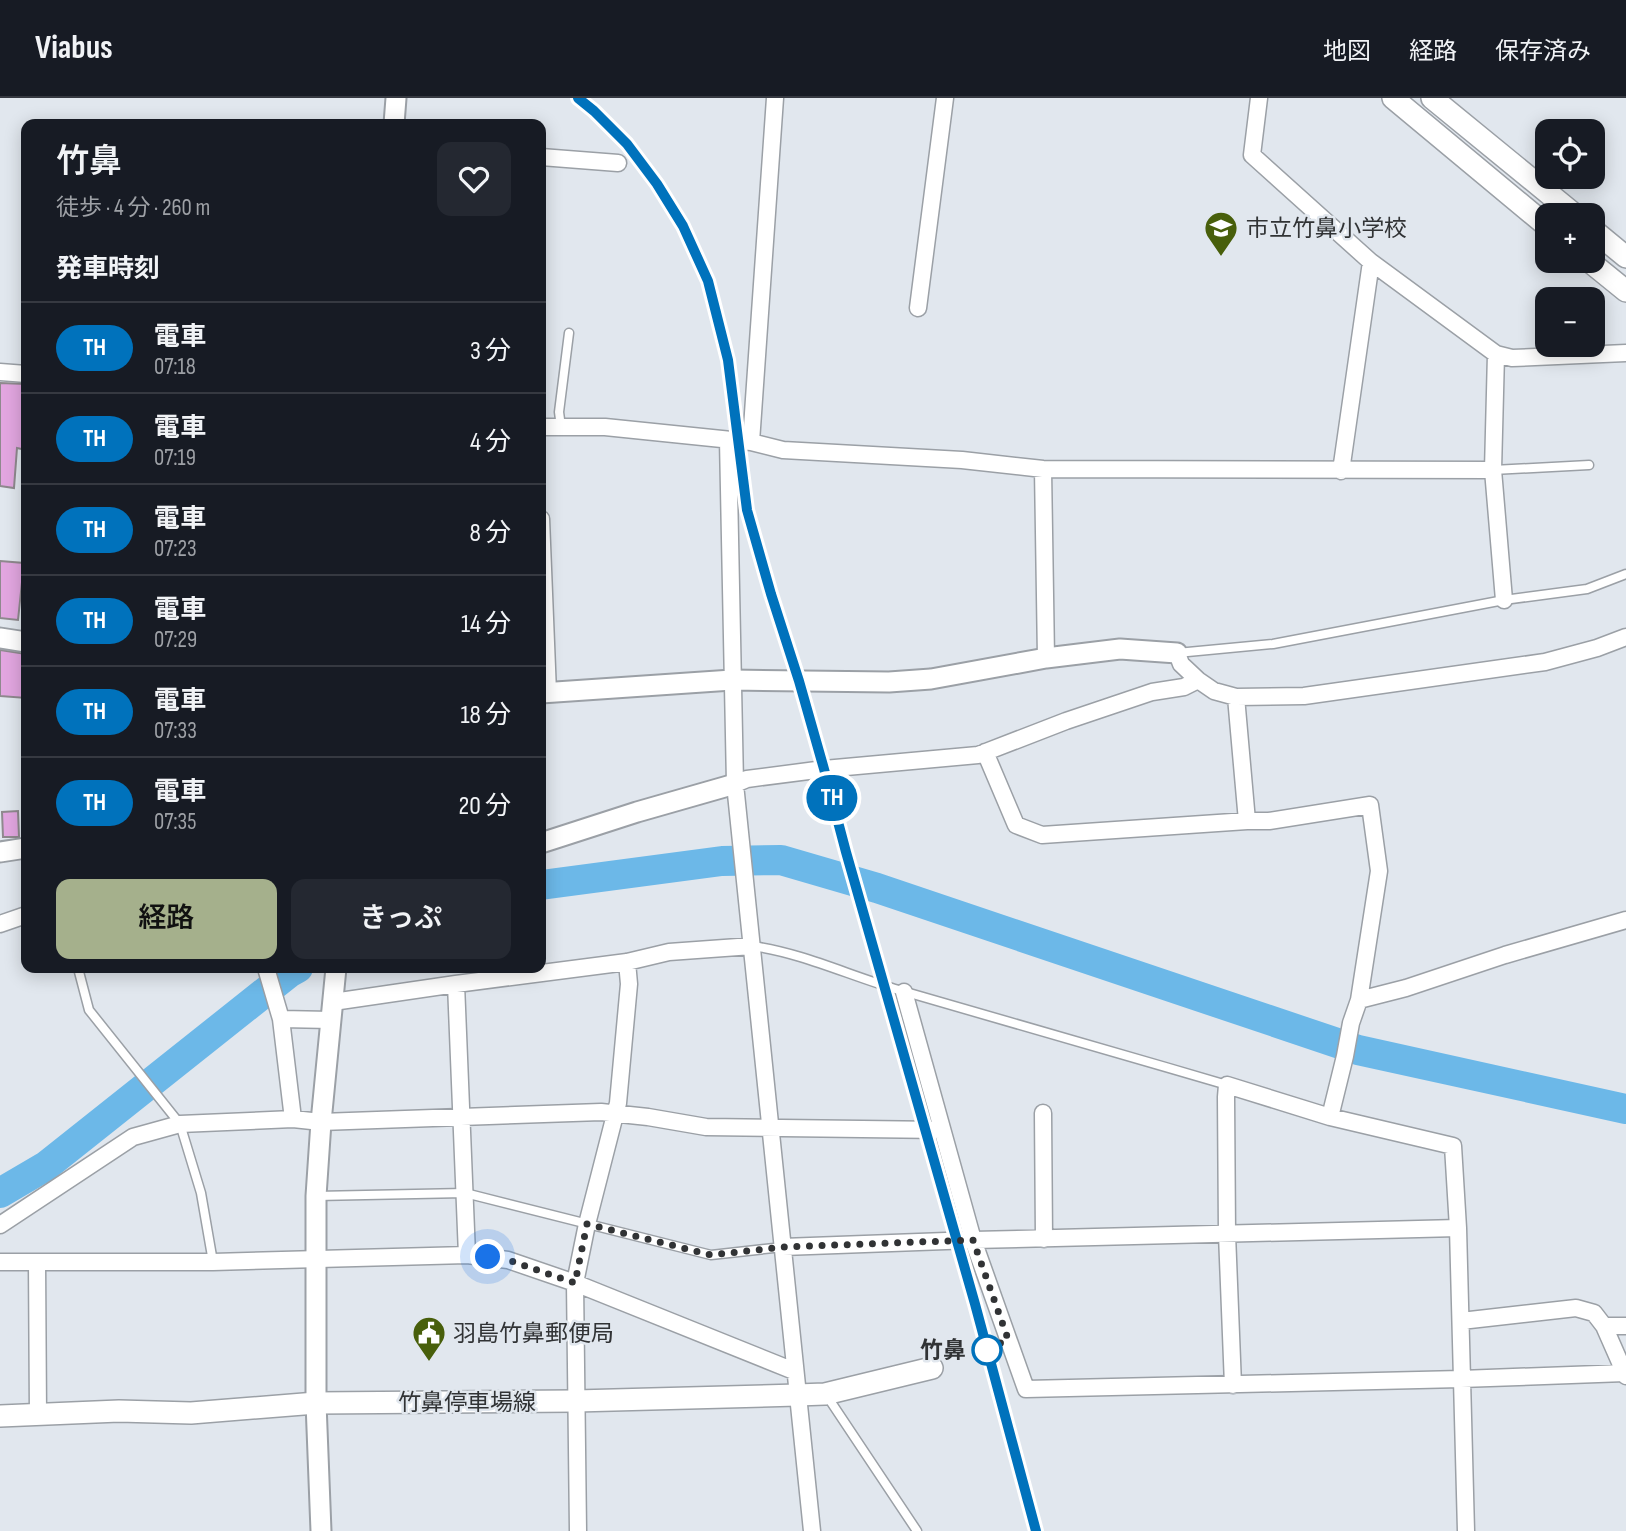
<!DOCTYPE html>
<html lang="ja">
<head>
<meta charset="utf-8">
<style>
  :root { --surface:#171b24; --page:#242831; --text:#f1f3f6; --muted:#9ea1a6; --line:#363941; --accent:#a5b08c }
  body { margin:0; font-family:"Sofia Sans Condensed","Noto Sans JP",sans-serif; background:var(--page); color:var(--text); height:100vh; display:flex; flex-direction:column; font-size:26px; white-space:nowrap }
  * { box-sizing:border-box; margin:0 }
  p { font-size:23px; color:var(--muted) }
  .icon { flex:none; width:38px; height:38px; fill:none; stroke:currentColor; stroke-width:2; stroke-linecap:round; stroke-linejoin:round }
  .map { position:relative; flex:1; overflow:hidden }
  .drawer { position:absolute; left:21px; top:21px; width:525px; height:854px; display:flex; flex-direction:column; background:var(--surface); border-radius:14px; box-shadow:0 4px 18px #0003 }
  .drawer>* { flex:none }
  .badge { padding:0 14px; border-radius:23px; font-size:24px; line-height:46px }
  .controls { position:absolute; left:1535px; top:21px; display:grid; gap:14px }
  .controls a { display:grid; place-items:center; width:70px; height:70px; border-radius:14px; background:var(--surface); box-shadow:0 4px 18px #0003; font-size:35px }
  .you { position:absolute; width:35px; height:35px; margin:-18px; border:5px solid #fff; border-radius:50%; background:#1a73e8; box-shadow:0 0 0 10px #1a73e833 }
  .map>.badge { position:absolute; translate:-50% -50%; box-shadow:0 0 0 4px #fff }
  h2 { padding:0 35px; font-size:26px; line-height:63px }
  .round { display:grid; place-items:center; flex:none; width:74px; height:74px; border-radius:14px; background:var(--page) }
  .summary { display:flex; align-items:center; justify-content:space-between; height:119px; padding:0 35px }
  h1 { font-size:33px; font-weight:600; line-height:52px }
  .cta { display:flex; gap:14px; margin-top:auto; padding:14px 35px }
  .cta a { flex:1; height:80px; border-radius:14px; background:var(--accent); color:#111; font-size:28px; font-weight:600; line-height:80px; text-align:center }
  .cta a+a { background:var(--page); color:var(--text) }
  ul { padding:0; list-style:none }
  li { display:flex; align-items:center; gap:21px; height:91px; padding:0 35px; border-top:2px solid var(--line) }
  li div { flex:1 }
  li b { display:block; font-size:26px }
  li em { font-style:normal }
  li .badge { min-width:77px; font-weight:700; text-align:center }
  header { display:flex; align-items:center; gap:42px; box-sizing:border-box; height:98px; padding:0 35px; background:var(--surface); border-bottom:2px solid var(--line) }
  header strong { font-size:33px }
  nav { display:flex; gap:38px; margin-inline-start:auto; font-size:24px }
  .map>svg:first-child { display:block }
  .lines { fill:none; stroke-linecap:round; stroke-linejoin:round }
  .river { stroke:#6cb8e8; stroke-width:30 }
  .building { fill:#e2a6e0; stroke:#8f898e; stroke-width:2 }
  .service-casing { stroke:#9ba0a6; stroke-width:11 }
  .minor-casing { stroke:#9ba0a6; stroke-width:19 }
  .tertiary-casing { stroke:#9ba0a6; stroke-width:23 }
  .secondary-casing { stroke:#9ba0a6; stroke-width:24 }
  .service { stroke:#fff; stroke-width:8 }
  .minor { stroke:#fff; stroke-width:16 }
  .tertiary { stroke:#fff; stroke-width:19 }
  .secondary { stroke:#fff; stroke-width:21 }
  .rail-casing { stroke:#484b4e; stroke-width:8 }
  .rail { stroke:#e1e7ee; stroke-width:5; stroke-dasharray:16; stroke-linecap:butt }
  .line-casing { stroke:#fff; stroke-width:16 }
  .line { stroke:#0072bc; stroke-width:10 }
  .walk { stroke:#313335; stroke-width:7; stroke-dasharray:0 12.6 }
  .stop-dot { fill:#fff; stroke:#0072bc; stroke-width:3.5 }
  .labels { text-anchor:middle; stroke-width:5; stroke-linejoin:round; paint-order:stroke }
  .poi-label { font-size:23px; fill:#313335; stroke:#e1e7ee; text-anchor:start }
  .stop-label { font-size:23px; font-weight:bold; fill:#313335; stroke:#e1e7ee; text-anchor:end }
  .street-label { font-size:23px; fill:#313335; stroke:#e1e7ee }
</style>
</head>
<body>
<header>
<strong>Viabus</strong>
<nav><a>地図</a><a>経路</a><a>保存済み</a></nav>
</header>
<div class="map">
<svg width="1626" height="1433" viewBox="0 0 1626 1433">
  <rect width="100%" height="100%" fill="#e1e7ee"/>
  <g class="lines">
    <path class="river" d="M 541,787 L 722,763 L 781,762 L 877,790 L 1358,952 L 1626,1011
      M 0,1095 L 46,1068 L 289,875 L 298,870"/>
  </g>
  <path class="building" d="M 0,285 L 26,286 L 26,352 L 17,350 L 14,390 L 0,388 Z
    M 0,463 L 24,465 L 18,522 L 0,520 Z
    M 0,552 L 26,556 L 26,600 L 0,598 Z
    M 18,713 L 19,739 L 3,739 L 2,714 Z"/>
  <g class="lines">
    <defs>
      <path id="service" d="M 561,329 L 559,314 L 569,235
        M 1493,372 L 1589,367
        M 1177,555 L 1273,546 L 1504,502 L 1587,491 L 1626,476
        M 752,848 C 803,855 850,878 899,892 C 1009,924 1118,955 1227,987
        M 78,870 L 89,912 L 180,1026 L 201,1095 L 213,1164
        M 316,1098 L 465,1095 L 711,1157 L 783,1149
        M 827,1298 L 917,1433"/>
      <path id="minor" d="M 1259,0 L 1252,57 L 1371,164 L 1496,256 L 1512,260 L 1626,255
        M 541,59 L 618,65
        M 918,210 L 945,0
        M 1496,256 L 1493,372 L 1504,502
        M 0,274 L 26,276
        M 541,329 L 605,329 L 751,344 L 783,352 L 962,362 L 1043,371 L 1493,372
        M 728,342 L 735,686 L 812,1433
        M 751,344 L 775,0
        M 1043,371 L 1046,560
        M 1341,373 L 1371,164
        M 541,421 L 548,595
        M 1177,555 L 1181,566 L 1198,582 L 1214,593 L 1236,599 L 1304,598 L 1545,564 L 1597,550 L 1626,539
        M 1236,599 L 1247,723 L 1269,723 L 1370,707 L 1379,773 L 1359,902 L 1351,925 L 1345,958 L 1330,1019
        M 985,654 L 1016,727 L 1042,737 L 1247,723
        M 735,686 L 747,681 L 824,671 L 978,657 L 1066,623 L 1152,594 L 1184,589 L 1198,582
        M 0,826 L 26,817
        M 266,870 L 281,921 L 293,1021 L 321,1024 L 601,1014 L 648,1019 L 706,1029 L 942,1032
        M 456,886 L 467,1157
        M 904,894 L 973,1142 L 1026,1291 L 1461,1281 L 1625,1275
        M 1359,902 L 1406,890 L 1505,857 L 1626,822
        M 333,904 L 456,886 L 627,864 L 669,854 L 752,848
        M 281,921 L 331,922
        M 1043,1015 L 1044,1141
        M 0,1127 L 133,1039 L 180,1026 L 293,1021
        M 783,1149 L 973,1142 L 1458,1130
        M 0,1164 L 213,1164 L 467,1157 L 508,1162 L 575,1185 L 794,1273
        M 37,1164 L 38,1316
        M 1461,1223 L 1576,1210 L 1594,1215 L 1604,1228
        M 1626,1228 L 1604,1228 L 1626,1278
        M 1233,1287 L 1227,1136 L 1226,999 L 1227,987 L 1330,1019 L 1453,1048 L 1458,1130 L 1466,1433
        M 578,1433 L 575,1185 L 587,1126 L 618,1005 L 629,886 L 627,864"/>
      <path id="tertiary" d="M 394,26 L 396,0
        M 0,540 L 26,544
        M 541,595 L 732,582 L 889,584 L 931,581 L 1046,560 L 1120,551 L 1177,555
        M 541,745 L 637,714 L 735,686
        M 0,754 L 26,750
        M 321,1433 L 316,1305 L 316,1098 L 321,1024 L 336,870"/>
      <path id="secondary" d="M 1393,0 L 1547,128
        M 1432,0 L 1575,117
        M 1592,131 L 1626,159
        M 1589,163 L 1626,193
        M 0,1318 L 119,1313 L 191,1315 L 316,1305 L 576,1303 L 797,1297 L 825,1296 L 932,1270"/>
    </defs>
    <use href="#service" class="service-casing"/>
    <use href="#minor" class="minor-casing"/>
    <use href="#tertiary" class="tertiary-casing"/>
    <use href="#secondary" class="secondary-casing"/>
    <use href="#service" class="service"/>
    <use href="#minor" class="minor"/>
    <use href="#tertiary" class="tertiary"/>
    <use href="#secondary" class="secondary"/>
    <defs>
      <path id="rail" d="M 578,0 L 627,46 L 657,86 L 683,128 L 708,183 L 728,262 L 747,412 L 771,496 L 799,583 L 824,671 L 846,754 L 975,1206 L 1036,1433"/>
    </defs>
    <use href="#rail" class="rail-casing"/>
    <use href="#rail" class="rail"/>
  </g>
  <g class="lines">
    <defs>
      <path id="line" d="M 578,0 L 594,13 L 627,46 L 657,86 L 683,128 L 708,183 L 728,262 L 747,412 L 771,496 L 799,583 L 824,671 L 846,754 L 975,1206 L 1036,1433"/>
    </defs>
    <use href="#line" class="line-casing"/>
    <use href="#line" class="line"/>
    <path class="walk" d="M 488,1159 L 508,1162 L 575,1185 L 587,1126 L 711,1157 L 783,1149 L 973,1142 L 1008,1241 L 987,1252"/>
  </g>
  <defs>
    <symbol id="school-pin" viewBox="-11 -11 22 30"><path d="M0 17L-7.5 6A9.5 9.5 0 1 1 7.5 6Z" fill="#485f0b" stroke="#e1e7ee"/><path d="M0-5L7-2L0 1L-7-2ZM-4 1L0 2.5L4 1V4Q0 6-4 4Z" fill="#fff"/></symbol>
    <symbol id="civic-pin" viewBox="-11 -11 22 30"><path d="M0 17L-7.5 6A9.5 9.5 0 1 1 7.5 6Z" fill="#485f0b" stroke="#e1e7ee"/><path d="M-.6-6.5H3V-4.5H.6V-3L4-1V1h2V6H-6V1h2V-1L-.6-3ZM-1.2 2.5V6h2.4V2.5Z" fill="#fff"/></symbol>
  </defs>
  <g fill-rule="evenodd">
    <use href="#school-pin" x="1202" y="111" width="38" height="52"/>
    <use href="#civic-pin" x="410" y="1216" width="38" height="52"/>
  </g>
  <circle class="stop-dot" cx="987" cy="1252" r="14"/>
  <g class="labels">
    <g class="poi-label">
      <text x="1246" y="138">市立竹鼻小学校</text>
      <text x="453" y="1243">羽島竹鼻郵便局</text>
    </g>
    <g class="stop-label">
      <text x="966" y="1260">竹鼻</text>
    </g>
    <g class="street-label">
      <text x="467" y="1312">竹鼻停車場線</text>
    </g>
  </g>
</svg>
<div class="controls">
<a><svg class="icon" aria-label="locate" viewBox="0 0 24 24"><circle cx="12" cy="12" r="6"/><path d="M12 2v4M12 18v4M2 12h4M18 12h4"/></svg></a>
<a>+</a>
<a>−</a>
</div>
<div class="you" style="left:488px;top:1159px"></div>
<b class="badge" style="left:832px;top:700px;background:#0072bc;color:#fff">TH</b>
<section class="drawer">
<div class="summary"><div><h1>竹鼻</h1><p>徒歩 · 4 分 · 260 m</p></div><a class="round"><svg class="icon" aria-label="heart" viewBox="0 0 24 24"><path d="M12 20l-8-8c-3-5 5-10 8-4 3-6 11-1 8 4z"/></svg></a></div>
<h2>発車時刻</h2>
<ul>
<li><span class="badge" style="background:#0072bc;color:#fff">TH</span><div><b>電車</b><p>07:18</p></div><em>3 分</em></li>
<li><span class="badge" style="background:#0072bc;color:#fff">TH</span><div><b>電車</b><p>07:19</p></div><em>4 分</em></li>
<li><span class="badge" style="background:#0072bc;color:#fff">TH</span><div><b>電車</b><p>07:23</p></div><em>8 分</em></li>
<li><span class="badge" style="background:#0072bc;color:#fff">TH</span><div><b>電車</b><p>07:29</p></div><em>14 分</em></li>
<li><span class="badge" style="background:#0072bc;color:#fff">TH</span><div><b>電車</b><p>07:33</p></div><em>18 分</em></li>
<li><span class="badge" style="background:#0072bc;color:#fff">TH</span><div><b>電車</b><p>07:35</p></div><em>20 分</em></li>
</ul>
<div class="cta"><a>経路</a><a>きっぷ</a></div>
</section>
</div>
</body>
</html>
